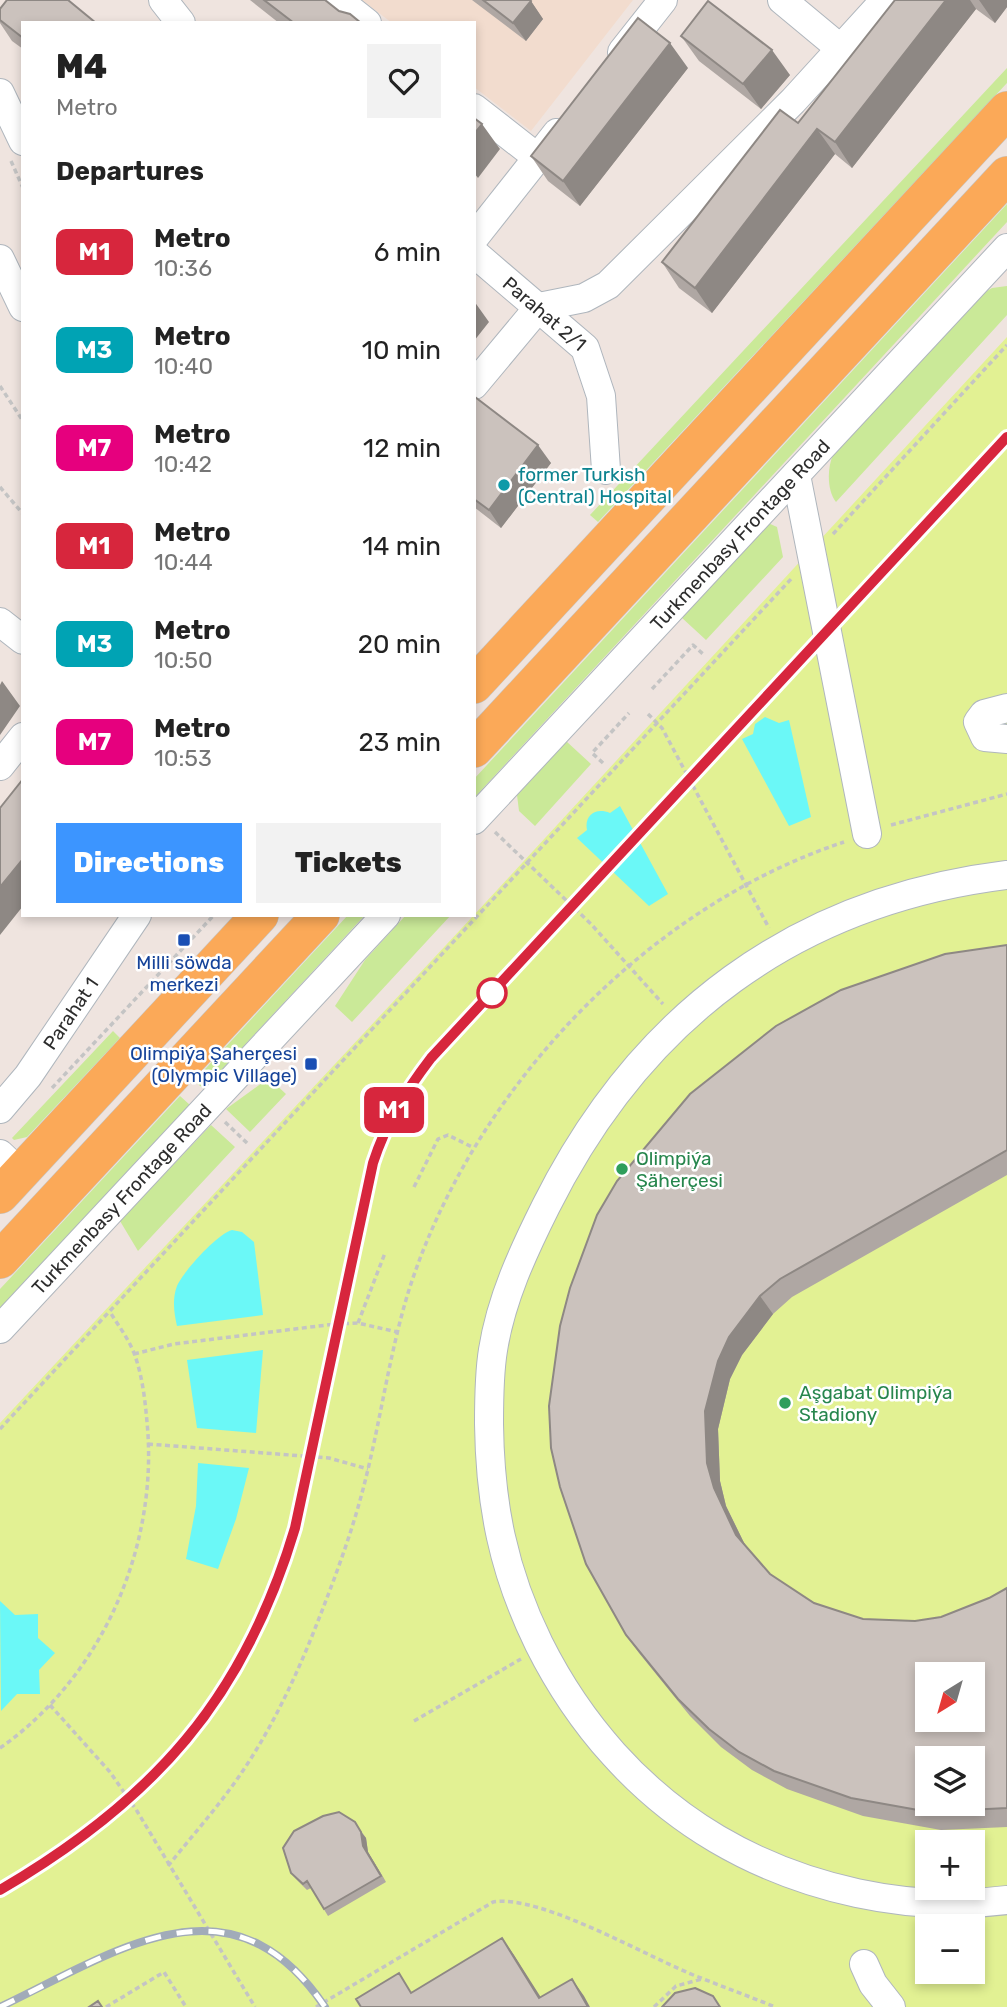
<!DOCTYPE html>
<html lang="en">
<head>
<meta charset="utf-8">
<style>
  :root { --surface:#fff; --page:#f2f2f2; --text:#222; --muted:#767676; --accent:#3c95ff }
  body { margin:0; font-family:Rubik,sans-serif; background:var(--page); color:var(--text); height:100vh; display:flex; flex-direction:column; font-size:26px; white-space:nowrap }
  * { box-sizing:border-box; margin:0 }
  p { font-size:23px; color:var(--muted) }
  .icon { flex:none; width:38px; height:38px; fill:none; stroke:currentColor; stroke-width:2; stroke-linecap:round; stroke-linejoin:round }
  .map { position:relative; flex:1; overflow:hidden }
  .sheet { position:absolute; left:21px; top:21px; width:455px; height:896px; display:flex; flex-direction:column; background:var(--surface); border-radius:0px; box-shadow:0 4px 10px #0003 }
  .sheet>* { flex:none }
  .badge { padding:0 14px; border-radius:10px; font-size:24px; line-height:46px }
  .needle { width:46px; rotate:217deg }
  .fabs { position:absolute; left:915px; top:1662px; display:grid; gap:14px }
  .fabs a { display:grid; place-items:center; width:70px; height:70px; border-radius:0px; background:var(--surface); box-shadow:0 4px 10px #0003; font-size:35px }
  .map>.badge { position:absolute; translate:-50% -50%; box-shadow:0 0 0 4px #fff }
  h2 { padding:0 35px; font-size:26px; line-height:63px }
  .round { display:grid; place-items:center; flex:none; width:74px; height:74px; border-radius:0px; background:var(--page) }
  .summary { display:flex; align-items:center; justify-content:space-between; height:119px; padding:0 35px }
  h1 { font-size:33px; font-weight:800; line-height:52px }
  .primary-button { display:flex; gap:14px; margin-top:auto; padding:14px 35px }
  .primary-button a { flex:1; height:80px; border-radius:0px; background:var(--accent); color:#fff; font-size:28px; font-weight:800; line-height:80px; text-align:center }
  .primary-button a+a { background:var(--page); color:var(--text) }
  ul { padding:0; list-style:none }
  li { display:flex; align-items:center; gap:21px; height:98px; padding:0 35px }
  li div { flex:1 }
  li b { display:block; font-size:26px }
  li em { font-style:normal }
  li .badge { min-width:77px; font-weight:700; text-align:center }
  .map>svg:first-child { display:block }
  .education { fill:#f2dcce }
  .green { fill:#cae998 }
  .pitch { fill:#e2f193; fill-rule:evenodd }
  .water { fill:#6bf8f7 }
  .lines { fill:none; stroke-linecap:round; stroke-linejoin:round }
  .minor-casing { stroke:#afb6bd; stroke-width:30 }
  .major-casing { stroke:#c4c4c4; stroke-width:38 }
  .path { stroke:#c4c4c4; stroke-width:3.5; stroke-dasharray:5 3.5; stroke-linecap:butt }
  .minor { stroke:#fff; stroke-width:28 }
  .major { stroke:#fba958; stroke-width:37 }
  .rail-casing { stroke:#a1abb9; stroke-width:8 }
  .rail { stroke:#fff; stroke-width:5; stroke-dasharray:16; stroke-linecap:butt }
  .wall { fill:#afa7a3 }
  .shaded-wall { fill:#8e8884 }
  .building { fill:#cbc2bd; stroke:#8e8884; stroke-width:2; fill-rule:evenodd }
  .line-casing { stroke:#fff; stroke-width:16 }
  .line { stroke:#d7263d; stroke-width:10 }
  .culture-dot { fill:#0f9aa8; stroke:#fff; stroke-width:2.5 }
  .transit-dot { fill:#1a4fb4; stroke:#fff; stroke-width:2.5 }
  .stop-dot { fill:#fff; stroke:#d7263d; stroke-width:3.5 }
  .leisure-dot { fill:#2e9e5b; stroke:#fff; stroke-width:2.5 }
  .labels { text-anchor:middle; stroke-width:5; stroke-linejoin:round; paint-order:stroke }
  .street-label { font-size:19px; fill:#2d2d2d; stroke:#fff }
  .culture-label { font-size:19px; fill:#0d838f; stroke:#fff; text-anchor:start }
  .transit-label { font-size:19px; fill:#164399; stroke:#fff }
  .leisure-label { font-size:19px; fill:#27864d; stroke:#fff; text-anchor:start }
</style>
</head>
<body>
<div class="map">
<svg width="1007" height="2007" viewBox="0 0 1007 2007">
  <rect width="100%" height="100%" fill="#efe4df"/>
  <path class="education" d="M 362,0 L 633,0 L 531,131 L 474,87 L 474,23 L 392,23 Z"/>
  <path class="green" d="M 1007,68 L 1007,83 L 598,522 L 590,515 Z
    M 1007,204 L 1007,222 L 474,798 L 474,779 Z
    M 1007,286 L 1007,315 L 836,502 C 827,491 827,468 833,455 L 982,294 L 992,288 Z
    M 768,523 L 777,527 L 783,557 L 706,640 L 681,617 Z
    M 566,741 L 591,764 L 535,826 L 519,811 L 517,795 Z
    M 348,915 L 365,915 L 204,1089 L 194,1081 Z
    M 406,915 L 451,915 L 352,1022 L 335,1006 L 365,960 Z
    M 113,1031 L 120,1038 L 27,1137 L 14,1140 L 12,1138 Z
    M 266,1080 L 271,1080 L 286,1094 L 250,1132 L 226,1109 Z
    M 180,1096 L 190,1105 L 0,1308 L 0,1289 Z
    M 211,1125 L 235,1147 L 138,1251 L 120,1221 Z"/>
  <path class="pitch" d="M 1007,337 L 1007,2007 L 0,2007 L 0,1423 L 474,915 ZM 928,1675 L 973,1675 L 973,1720 L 928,1720 ZM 928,1759 L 973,1759 L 973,1804 L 928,1804 ZM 928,1843 L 973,1843 L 973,1888 L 928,1888 ZM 928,1927 L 973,1927 L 973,1972 L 928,1972 Z"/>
  <path class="water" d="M 765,717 L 779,723 L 789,720 L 811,817 L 789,826 L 742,739 L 753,734 L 755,724 Z
    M 620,806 L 668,894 L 649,906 L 577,838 L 587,830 C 584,815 596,807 610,813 Z
    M 232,1230 L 242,1232 L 254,1242 L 263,1315 L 177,1326 C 174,1313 172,1299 177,1286 C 183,1272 217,1234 232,1230 Z
    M 263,1350 L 256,1433 L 197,1428 L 187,1360 Z
    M 198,1463 L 249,1468 L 236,1519 L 218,1569 L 186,1559 L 196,1506 Z
    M 0,1601 L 15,1615 L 38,1614 L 38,1638 L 55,1653 L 39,1670 L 40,1694 L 17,1694 L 1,1711 Z"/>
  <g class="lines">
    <defs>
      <g id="minor">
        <path d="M 163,0 L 181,23"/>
        <path d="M 338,0 L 367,23"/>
        <path d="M 782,0 L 841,49"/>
        <path d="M 622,52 L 663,0"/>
        <path d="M 0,93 L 23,141"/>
        <path d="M 474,108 L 538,158"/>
        <path d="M 474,238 L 557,133"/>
        <path id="s1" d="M 474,253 L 585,348 L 601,396 L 606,470"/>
        <path d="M 0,259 L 23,307"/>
        <path d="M 474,385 L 539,307 L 584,298 L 608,285 L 793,101 L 885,0"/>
        <path d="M 796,475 L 867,834"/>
        <path d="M 0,622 L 23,640"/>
        <path d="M 1007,708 L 984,714 L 978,722 L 985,737 L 1007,739"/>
        <path d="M 0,766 L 23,737"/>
        <path id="s2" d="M 474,820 L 1007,248"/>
        <path d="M 1007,875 C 795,901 641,1016 546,1206 C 523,1252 501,1299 493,1350 C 489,1374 489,1400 489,1424 C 490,1504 503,1571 539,1644 C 579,1724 639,1793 717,1839 C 802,1889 909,1913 1007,1900"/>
        <path id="s3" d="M 0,1109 L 28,1076 L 137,915"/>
        <path d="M 0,1154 L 20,1173"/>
        <path id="s4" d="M 0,1329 L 386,915"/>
        <path d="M 864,1964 L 873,1984 L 891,2007"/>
      </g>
      <path id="major" d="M 474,685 L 1007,110
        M 474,749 L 1007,175
        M 0,1195 L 260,915
        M 0,1260 L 321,915"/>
    </defs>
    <use href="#minor" class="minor-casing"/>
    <use href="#major" class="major-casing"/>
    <path class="path" d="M 11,161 L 23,188
      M 0,386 L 23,421
      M 0,487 L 23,514
      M 833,534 L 1007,345
      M 652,689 L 693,645 L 703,654
      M 648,714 L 662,728 L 769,928
      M 603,763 L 592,753 L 629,713
      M 891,825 L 1007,794
      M 495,832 L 591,924 L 663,1004
      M 52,1088 L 214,915
      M 225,1122 L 248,1144
      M 414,1187 L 438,1139 L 448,1135 L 474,1148
      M 358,1323 L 385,1253
      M 134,1354 L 174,1344 L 335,1324 L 358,1323 L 397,1332
      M 0,1429 L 792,578
      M 148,1444 L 329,1458 L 368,1469
      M 50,1705 L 110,1772 L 137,1811 L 255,2007
      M 414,1721 L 521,1659
      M 0,1748 C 103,1676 159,1545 147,1422 C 145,1399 142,1374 134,1353 C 128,1338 118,1325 110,1312
      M 168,1866 C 192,1836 218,1807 240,1775 C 271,1730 296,1677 316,1626 C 333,1583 350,1538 362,1493 C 380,1426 388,1359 408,1293 C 471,1093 644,908 844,842
      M 106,2007 L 164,1972 L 186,2007
      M 316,2007 L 493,1902 C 542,1894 650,1959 701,1978 C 726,1988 751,1997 775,2007
      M 654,2007 L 676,1986 L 702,1979"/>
    <use href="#minor" class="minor"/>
    <use href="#major" class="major"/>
    <defs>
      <path id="rail" d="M 0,1890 C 149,1804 246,1694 295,1528 L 373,1163 C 386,1123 405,1092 431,1058 L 1007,437
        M 0,2007 C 116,1952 231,1868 325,2007"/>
    </defs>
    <use href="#rail" class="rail-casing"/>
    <use href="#rail" class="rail"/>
  </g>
  <path class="wall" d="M 250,0 L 325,0 L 339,11 L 361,23 L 279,23 Z
    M 472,0 L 530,0 L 543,19 L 526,41 Z
    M 895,0 L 1007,0 L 1007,7 L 995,23 L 976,9 L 852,168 L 835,154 L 712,313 L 679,288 L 662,262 L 798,123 Z
    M 0,9 L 23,23 L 23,49 L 12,41 L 0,23 Z
    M 681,36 L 790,75 L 761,109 L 699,61 Z
    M 688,68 L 580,206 L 548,181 L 531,156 Z
    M 474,398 L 551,463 L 501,528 L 474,507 Z
    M 1007,945 L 1007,1175 L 792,1297 L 773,1314 L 742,1355 L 730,1379 L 718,1429 L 720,1481 L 726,1506 L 745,1545 L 770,1574 L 814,1603 L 863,1619 L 915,1621 L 941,1617 L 989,1598 L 1007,1588 L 1007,1827 L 941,1830 L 863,1816 L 787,1789 L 752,1770 L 721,1747 L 690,1716 L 639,1653 L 626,1635 L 560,1487 Z
    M 359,1828 L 366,1838 L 368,1852 L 386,1882 L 328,1916 L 311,1888 L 307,1890 L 296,1879 L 291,1873 Z"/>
  <path class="shaded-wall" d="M 946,0 L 970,0 L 976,9 L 852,168 L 835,142 Z
    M 979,0 L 1007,0 L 1007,7 L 995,23 Z
    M 531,1 L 543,19 L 526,41 L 513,23 Z
    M 670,43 L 688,68 L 580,206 L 563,181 Z
    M 772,50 L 790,75 L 761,109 L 743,84 Z
    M 482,124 L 500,149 L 478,178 L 474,173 L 474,134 Z
    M 817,129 L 835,154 L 712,313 L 695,288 Z
    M 474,301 L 489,322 L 474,341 Z
    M 538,445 L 551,463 L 501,528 L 489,510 Z
    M 2,681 L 20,706 L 0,735 L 0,685 Z
    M 23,859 L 23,906 L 0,935 L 0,887 Z
    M 760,1296 L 773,1314 L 742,1355 L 730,1379 L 718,1429 L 720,1481 L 726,1506 L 749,1553 L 736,1535 L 714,1488 L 707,1463 L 705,1411 L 718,1361 L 729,1337 Z
    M 361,1832 L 366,1838 L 368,1852 L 386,1882 L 363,1846 Z
    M 502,1938 L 514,1955 L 547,2007 L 539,1998 Z
    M 572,1979 L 584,1996 L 590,2007 L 588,2007 Z"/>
  <path class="building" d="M 7,0 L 68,0 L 96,23 L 23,23 L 23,38 L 0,20 L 0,9 Z
    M 264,0 L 325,0 L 339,11 L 350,14 L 361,23 L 294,23 Z
    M 483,0 L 530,0 L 531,1 L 513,23 Z
    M 895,0 L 946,0 L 835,142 L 817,129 L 695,288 L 662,262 L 780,110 L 798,123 Z
    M 708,1 L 772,50 L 743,84 L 681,36 Z
    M 638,18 L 670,43 L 563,181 L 531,156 Z
    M 474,118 L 482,124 L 474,134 Z
    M 475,397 L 538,445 L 489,510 L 474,499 Z
    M 23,779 L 23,859 L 0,887 L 0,808 Z
    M 1007,945 L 1007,1150 L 780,1279 L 760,1296 L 729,1337 L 718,1361 L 705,1411 L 707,1463 L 714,1488 L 736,1535 L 770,1574 L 814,1603 L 863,1619 L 915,1621 L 941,1617 L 989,1598 L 1007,1588 L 1007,1808 L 929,1812 L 851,1798 L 774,1771 L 739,1752 L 709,1729 L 678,1699 L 626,1635 L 586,1564 L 560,1487 L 551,1448 L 549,1406 L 560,1326 L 570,1288 L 597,1215 L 617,1181 L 690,1094 L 776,1026 L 841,990 L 945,954 ZM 928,1675 L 973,1675 L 973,1720 L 928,1720 ZM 928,1759 L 973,1759 L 973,1804 L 928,1804 Z
    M 339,1812 L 355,1822 L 361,1832 L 363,1846 L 381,1876 L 324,1909 L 307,1881 L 303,1884 L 291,1873 L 283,1848 L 294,1831 L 323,1816 Z
    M 502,1938 L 539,1998 L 572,1979 L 588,2007 L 361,2007 L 356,1999 L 399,1973 L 411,1993 Z
    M 695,1988 L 713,1996 L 720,2007 L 662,2007 L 675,1993 Z
    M 98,2001 L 102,2007 L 89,2007 Z"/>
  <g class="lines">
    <defs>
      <path id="line" d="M 0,1890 C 153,1801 244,1699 295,1528 L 373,1163 C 386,1123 405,1092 431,1058 L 1007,437"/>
    </defs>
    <use href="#line" class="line-casing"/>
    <use href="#line" class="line"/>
  </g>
  <circle class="culture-dot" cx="504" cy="485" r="7"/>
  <g class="transit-dot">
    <rect x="177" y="933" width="14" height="14" rx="3.5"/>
    <rect x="304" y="1057" width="14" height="14" rx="3.5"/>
  </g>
  <circle class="stop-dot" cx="492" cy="993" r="14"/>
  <g class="leisure-dot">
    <circle cx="622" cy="1169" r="7"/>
    <circle cx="785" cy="1403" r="7"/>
  </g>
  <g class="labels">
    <g class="street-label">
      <text dy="7" stroke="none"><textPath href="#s1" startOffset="93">Parahat 2/1</textPath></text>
      <text dy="7" stroke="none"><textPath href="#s2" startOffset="390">Turkmenbasy Frontage Road</textPath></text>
      <text dy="7" stroke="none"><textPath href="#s3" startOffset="119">Parahat 1</textPath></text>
      <text dy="7" stroke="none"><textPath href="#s4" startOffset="178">Turkmenbasy Frontage Road</textPath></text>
    </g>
    <g class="culture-label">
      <text x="518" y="481">former Turkish<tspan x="518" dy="22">(Central) Hospital</tspan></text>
    </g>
    <g class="transit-label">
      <text x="184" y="969">Milli söwda<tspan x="184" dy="22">merkezi</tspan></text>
      <text x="297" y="1060" text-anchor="end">Olimpiýa Şaherçesi<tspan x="297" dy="22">(Olympic Village)</tspan></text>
    </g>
    <g class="leisure-label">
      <text x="636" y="1165">Olimpiýa<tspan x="636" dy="22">Şäherçesi</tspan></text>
      <text x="799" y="1399">Aşgabat Olimpiýa<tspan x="799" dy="22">Stadiony</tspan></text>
    </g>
  </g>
</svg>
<div class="fabs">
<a><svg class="needle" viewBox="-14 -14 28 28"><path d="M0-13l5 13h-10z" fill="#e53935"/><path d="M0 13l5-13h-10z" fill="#767676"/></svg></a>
<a><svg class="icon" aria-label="layers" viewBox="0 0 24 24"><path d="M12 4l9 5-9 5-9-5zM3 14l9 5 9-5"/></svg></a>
<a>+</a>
<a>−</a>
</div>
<b class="badge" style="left:394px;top:1110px;background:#d7263d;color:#fff">M1</b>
<section class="sheet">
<div class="summary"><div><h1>M4</h1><p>Metro</p></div><a class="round"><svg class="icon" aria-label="heart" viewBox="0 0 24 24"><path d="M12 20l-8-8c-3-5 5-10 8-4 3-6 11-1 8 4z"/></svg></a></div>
<h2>Departures</h2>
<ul>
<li><span class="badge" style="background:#d7263d;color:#fff">M1</span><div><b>Metro</b><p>10:36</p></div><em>6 min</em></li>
<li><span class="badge" style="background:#00a3b4;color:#fff">M3</span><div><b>Metro</b><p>10:40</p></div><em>10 min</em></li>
<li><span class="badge" style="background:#e6007e;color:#fff">M7</span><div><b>Metro</b><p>10:42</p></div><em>12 min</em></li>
<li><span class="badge" style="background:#d7263d;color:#fff">M1</span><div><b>Metro</b><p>10:44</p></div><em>14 min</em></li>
<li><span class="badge" style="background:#00a3b4;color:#fff">M3</span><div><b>Metro</b><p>10:50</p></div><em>20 min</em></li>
<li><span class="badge" style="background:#e6007e;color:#fff">M7</span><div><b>Metro</b><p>10:53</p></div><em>23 min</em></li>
</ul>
<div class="primary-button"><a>Directions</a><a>Tickets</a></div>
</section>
</div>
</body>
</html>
